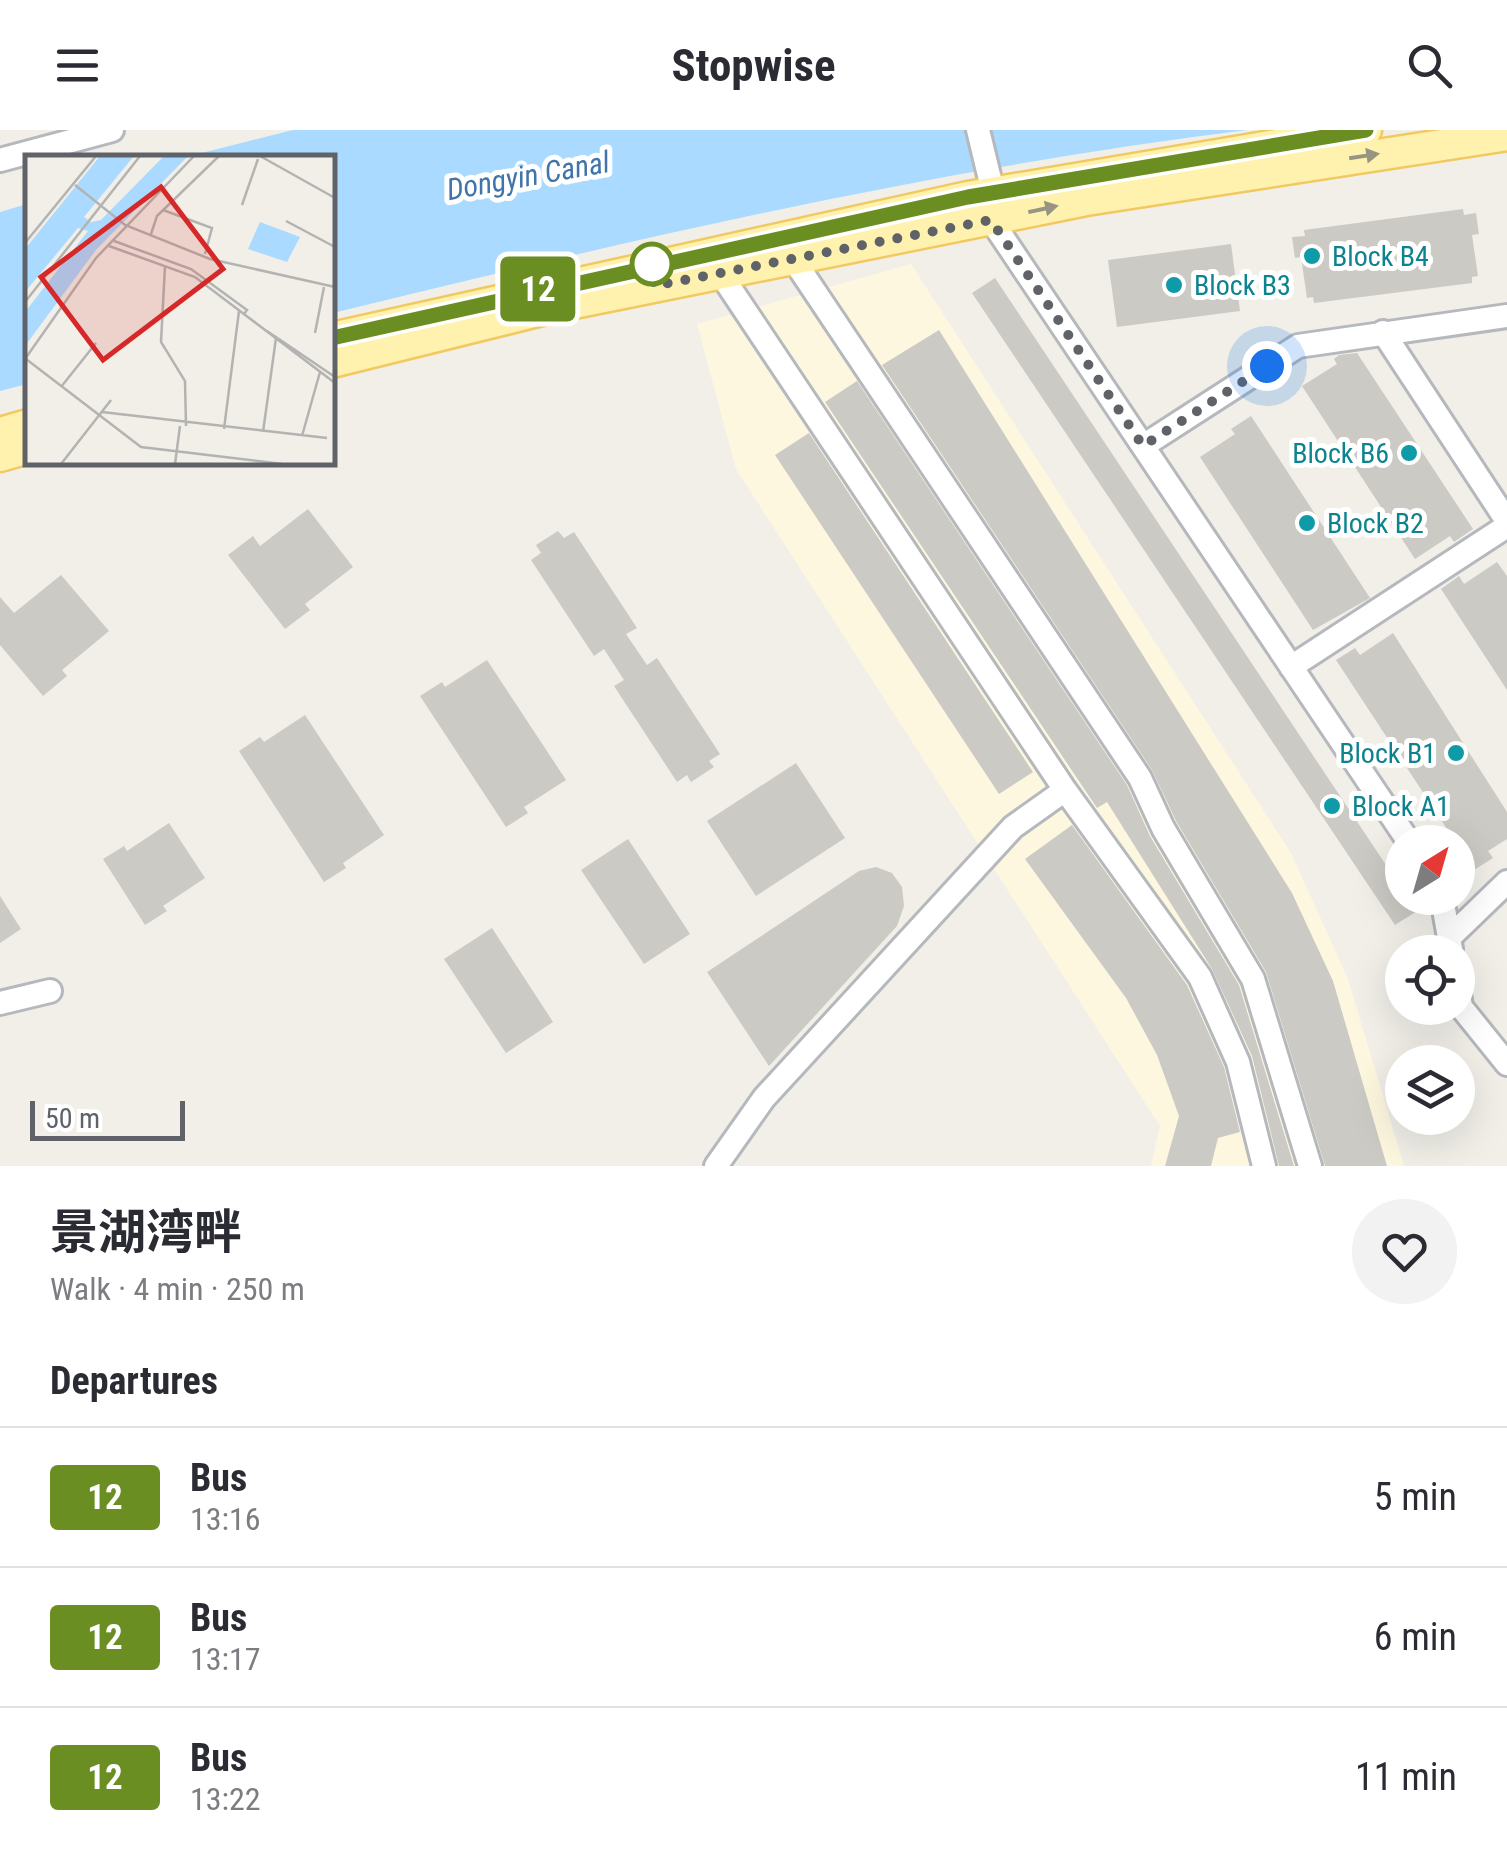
<!DOCTYPE html>
<html lang="en">
<head>
<meta charset="utf-8">
<style>
  :root { --surface:#fff; --page:#f2f2f3; --text:#2b2b33; --muted:#7c7c81; --line:#e1e1e2 }
  body { margin:0; font-family:"Roboto Condensed","Noto Sans SC",sans-serif; background:var(--page); color:var(--text); height:100vh; display:flex; flex-direction:column; font-size:38px; white-space:nowrap }
  * { box-sizing:border-box; margin:0 }
  p { font-size:32px; color:var(--muted) }
  .icon { flex:none; width:55px; height:55px; fill:none; stroke:currentColor; stroke-width:2; stroke-linecap:round; stroke-linejoin:round }
  .map { position:relative; height:1036px; overflow:hidden }
  .panel { display:flex; flex-direction:column; background:var(--surface); flex:1 }
  .panel>* { flex:none }
  .badge { padding:0 20px; border-radius:8px; font-size:35px; line-height:65px }
  .needle { width:65px; rotate:37deg }
  .controls { position:absolute; left:1385px; top:695px; display:grid; gap:20px }
  .controls a { display:grid; place-items:center; width:90px; height:90px; border-radius:50%; background:var(--surface); box-shadow:0 10px 40px #0002; font-size:50px }
  .scale { position:absolute; left:30px; bottom:25px; width:155px; box-sizing:border-box; padding-left:10px; border:5px solid #5f6368; border-top:0; font-size:28px; line-height:35px; white-space:nowrap; color:#5f6368; -webkit-text-stroke:8px #fff; paint-order:stroke }
  .you { position:absolute; width:50px; height:50px; margin:-25px; border:8px solid #fff; border-radius:50%; background:#1a73e8; box-shadow:0 0 0 15px #1a73e833 }
  .map>.badge { position:absolute; translate:-50% -50%; box-shadow:0 0 0 5px #fff }
  h2 { padding:0 50px; font-size:38px; line-height:90px }
  .round { display:grid; place-items:center; flex:none; width:105px; height:105px; border-radius:52px; background:var(--page) }
  .overview { display:flex; align-items:center; justify-content:space-between; height:170px; padding:0 50px }
  h1 { font-size:48px; font-weight:700; line-height:75px }
  ul { padding:0; list-style:none }
  li { display:flex; align-items:center; gap:30px; height:140px; padding:0 50px; border-top:2px solid var(--line) }
  li div { flex:1 }
  li b { display:block; font-size:38px }
  li em { font-style:normal }
  li .badge { min-width:110px; font-weight:700; text-align:center }
  header { display:flex; justify-content:space-between; align-items:center; height:130px; padding:0 50px; background:var(--surface); font-size:45px; font-weight:700 }
  .map>svg:first-child { display:block }
  .commercial { fill:#fef7e0 }
  .water { fill:#aadaff }
  .building { fill:#cccac5 }
  .lines { fill:none; stroke-linecap:round; stroke-linejoin:round }
  .minor-casing { stroke:#b5b8bc; stroke-width:28 }
  .major-casing { stroke:#f2c960; stroke-width:35 }
  .minor { stroke:#fff; stroke-width:22 }
  .major { stroke:#fff2af; stroke-width:30 }
  .oneway { fill:#979581 }
  .line-casing { stroke:#fff; stroke-width:22 }
  .line { stroke:#6b8e23; stroke-width:15 }
  .walk { stroke:#5f6368; stroke-width:10; stroke-dasharray:0 18 }
  .culture-dot { fill:#0f9aa8; stroke:#fff; stroke-width:4 }
  .stop-dot { fill:#fff; stroke:#6b8e23; stroke-width:5 }
  .labels { text-anchor:middle; stroke-width:10; stroke-linejoin:round; paint-order:stroke }
  .culture-label { font-size:28px; fill:#0d838f; stroke:#fff; text-anchor:start }
  .water-label { font-size:30px; font-style:italic; fill:#4174aa; stroke:#fff }
  .inset-road { fill:none; stroke:#b3b3b1; stroke-width:2.5 }
  .view { fill:#d62828; fill-opacity:0.15; stroke:#d62828; stroke-width:5 }
  .inset-edge { fill:none; stroke:#5f6368; stroke-width:5 }
</style>
</head>
<body>
<header><svg class="icon" aria-label="menu" viewBox="0 0 24 24"><path d="M4 6h16M4 12h16M4 18h16"/></svg>Stopwise<svg class="icon" aria-label="search" viewBox="0 0 24 24"><circle cx="10" cy="10" r="6"/><path d="M15 15l6 6"/></svg></header>
<div class="map">
<svg width="1507" height="1036" viewBox="0 0 1507 1036">
  <rect width="100%" height="100%" fill="#f1efe8"/>
  <path class="commercial" d="M 911,134 L 1291,723 L 1348,849 L 1404,1036 L 1151,1036 L 1160,996 L 736,339 L 697,194 Z"/>
  <path class="water" d="M 293,0 L 1247,0 C 938,38 634,109 333,183 L 332,28 L 182,28 Z
    M 27,74 L 27,254 L 0,261 L 0,82 Z"/>
  <path class="building" d="M 1463,79 L 1464,85 L 1476,83 L 1479,104 L 1472,105 L 1478,146 L 1472,147 L 1472,153 L 1314,173 L 1313,167 L 1307,168 L 1301,127 L 1295,128 L 1292,107 L 1305,106 L 1304,100 Z
    M 1231,114 L 1240,181 L 1117,197 L 1108,130 Z
    M 995,148 L 1402,759 L 1402,768 L 1408,768 L 1417,781 L 1395,795 L 972,163 Z
    M 939,200 L 1292,763 L 1333,851 L 1387,1036 L 1325,1036 L 1266,842 L 1176,691 L 1152,640 L 882,235 Z
    M 1357,223 L 1473,399 L 1454,412 L 1450,406 L 1415,429 L 1302,256 L 1337,234 L 1334,229 L 1339,225 Z
    M 857,251 L 1127,655 L 1150,706 L 1239,855 L 1294,1036 L 1279,1036 L 1252,926 L 1212,839 L 1107,672 L 1097,678 L 825,272 Z
    M 1251,286 L 1370,468 L 1313,500 L 1200,327 L 1235,304 L 1231,299 Z
    M 809,303 L 1033,642 L 999,664 L 775,325 Z
    M 308,379 L 353,437 L 305,474 L 310,480 L 285,499 L 228,425 L 253,406 L 260,416 Z
    M 558,401 L 564,408 L 574,402 L 637,498 L 626,504 L 647,535 L 657,528 L 720,624 L 709,631 L 714,637 L 691,652 L 687,645 L 677,652 L 614,556 L 624,550 L 604,519 L 594,526 L 531,430 L 541,423 L 536,415 Z
    M 1497,432 L 1507,446 L 1507,560 L 1441,459 L 1459,446 L 1464,454 Z
    M 61,445 L 109,501 L 62,540 L 67,546 L 43,566 L 0,515 L 0,467 L 14,483 Z
    M 1393,503 L 1507,682 L 1507,709 L 1488,721 L 1493,728 L 1474,740 L 1336,530 L 1355,518 L 1360,525 Z
    M 487,530 L 566,650 L 524,677 L 528,683 L 506,697 L 420,566 L 442,552 L 445,557 Z
    M 305,585 L 384,705 L 343,733 L 346,738 L 324,752 L 239,621 L 260,607 L 264,612 Z
    M 796,633 L 845,708 L 756,766 L 707,691 Z
    M 169,693 L 205,748 L 163,776 L 167,781 L 145,795 L 103,729 L 124,716 L 127,721 Z
    M 1072,695 L 1187,855 L 1224,937 L 1240,1002 L 1218,1008 L 1211,1036 L 1165,1036 L 1179,986 L 1157,925 L 1126,868 L 1025,729 Z
    M 628,709 L 690,804 L 644,834 L 581,740 Z
    M 876,737 L 892,743 L 902,757 L 904,776 L 897,796 L 769,936 L 707,842 L 859,741 Z
    M 0,766 L 21,799 L 0,813 Z
    M 492,798 L 553,892 L 506,923 L 444,829 Z"/>
  <g class="lines">
    <defs>
      <path id="minor" d="M 978,0 L 993,62 L 991,90 L 1409,712
        M 0,30 L 112,0
        M 793,129 L 1140,648 L 1163,698 L 1253,849 L 1310,1036
        M 720,143 L 1065,660 L 1200,847 L 1238,932 L 1264,1036
        M 1383,202 L 1507,391
        M 1143,316 L 1298,216 L 1507,186
        M 1291,537 L 1507,396
        M 1442,768 L 1451,819
        M 1449,808 L 1507,752
        M 1458,856 L 1461,877 L 1507,934
        M 0,873 L 50,861
        M 716,1036 L 764,968 L 1013,697 L 1065,660"/>
      <path id="major" d="M 332,208 L 968,67 L 1366,0
        M 332,232 L 554,177 L 1086,70 L 1507,5
        M 0,303 L 28,295
        M 0,326 L 28,318"/>
    </defs>
    <use href="#minor" class="minor-casing"/>
    <use href="#major" class="major-casing"/>
    <use href="#minor" class="minor"/>
    <use href="#major" class="major"/>
  </g>
  <defs><path id="oneway-solid" d="M-6-.8H1V-3.2L6.5 0L1 3.2V.8H-6Z" transform="scale(2.5)"/></defs>
  <g class="oneway">
    <use href="#oneway-solid" transform="translate(1364 26) rotate(-9)"/>
    <use href="#oneway-solid" transform="translate(1043 79) rotate(-12)"/>
  </g>
  <g class="lines">
    <defs>
      <path id="line" d="M 332,208 L 968,67 L 1366,0"/>
    </defs>
    <use href="#line" class="line-casing"/>
    <use href="#line" class="line"/>
    <path class="walk" d="M 652,134 L 654,156 L 991,90 L 1143,316 L 1267,236"/>
  </g>
  <g class="culture-dot">
    <circle cx="1312" cy="126" r="10"/>
    <circle cx="1174" cy="155" r="10"/>
    <circle cx="1409" cy="323" r="10"/>
    <circle cx="1307" cy="393" r="10"/>
    <circle cx="1456" cy="623" r="10"/>
    <circle cx="1332" cy="676" r="10"/>
  </g>
  <circle class="stop-dot" cx="652" cy="134" r="20"/>
  <g class="labels">
    <g class="culture-label">
      <text x="1332" y="136">Block B4</text>
      <text x="1194" y="165">Block B3</text>
      <text x="1389" y="333" text-anchor="end">Block B6</text>
      <text x="1327" y="403">Block B2</text>
      <text x="1436" y="633" text-anchor="end">Block B1</text>
      <text x="1352" y="686">Block A1</text>
    </g>
    <g class="water-label">
      <text transform="translate(528 46) rotate(-10)" y="10">Dongyin Canal</text>
    </g>
  </g>
  <g transform="translate(25 25)">
    <rect width="310" height="310" fill="#f1efe8"/>
    <path d="M 75,1 L 109,1 L 59,62 L 66,67 L 76,65 L 139,1 L 163,1 L 71,95 L 0,191 L 0,157 L 63,76 L 53,73 L 0,137 L 0,94 ZM 235,67 L 275,82 L 262,107 L 223,94 Z" fill="#aadaff"/>
    <path class="inset-road" d="M 235,1 L 310,43M 50,30 L 100,70 L 185,104 L 310,132M 217,50 L 233,4M 138,55 L 187,73 L 180,99M 261,66 L 310,92M 126,79 L 132,61 L 194,1M 89,86 L 166,114 L 222,155 L 219,159M 0,88 L 71,1M 84,91 L 170,122 L 310,228M 140,111 L 136,187 L 160,226 L 161,271M 0,147 L 115,1M 242,176 L 310,222M 290,178 L 299,132M 0,204 L 71,103 L 169,1M 1,204 L 116,292 L 257,309M 36,232 L 71,188M 77,257 L 302,283M 199,274 L 214,156M 238,277 L 251,183M 277,281 L 295,217M 36,309 L 86,245M 150,309 L 155,271"/>
    <path class="view" d="M 136,32 L 198,114 L 78,205 L 16,122 Z"/>
    <rect width="310" height="310" class="inset-edge"/>
  </g>
</svg>
<div class="controls">
<a><svg class="needle" viewBox="-14 -14 28 28"><path d="M0-13l5 13h-10z" fill="#e53935"/><path d="M0 13l5-13h-10z" fill="#7c7c81"/></svg></a>
<a><svg class="icon" aria-label="locate" viewBox="0 0 24 24"><circle cx="12" cy="12" r="6"/><path d="M12 2v4M12 18v4M2 12h4M18 12h4"/></svg></a>
<a><svg class="icon" aria-label="layers" viewBox="0 0 24 24"><path d="M12 4l9 5-9 5-9-5zM3 14l9 5 9-5"/></svg></a>
</div>
<div class="scale">50 m</div>
<div class="you" style="left:1267px;top:236px"></div>
<b class="badge" style="left:538px;top:159px;background:#6b8e23;color:#fff">12</b>
</div>
<section class="panel">
<div class="overview"><div><h1>景湖湾畔</h1><p>Walk · 4 min · 250 m</p></div><a class="round"><svg class="icon" aria-label="heart" viewBox="0 0 24 24"><path d="M12 20l-8-8c-3-5 5-10 8-4 3-6 11-1 8 4z"/></svg></a></div>
<h2>Departures</h2>
<ul>
<li><span class="badge" style="background:#6b8e23;color:#fff">12</span><div><b>Bus</b><p>13:16</p></div><em>5 min</em></li>
<li><span class="badge" style="background:#6b8e23;color:#fff">12</span><div><b>Bus</b><p>13:17</p></div><em>6 min</em></li>
<li><span class="badge" style="background:#6b8e23;color:#fff">12</span><div><b>Bus</b><p>13:22</p></div><em>11 min</em></li>
</ul>
</section>
</body>
</html>
